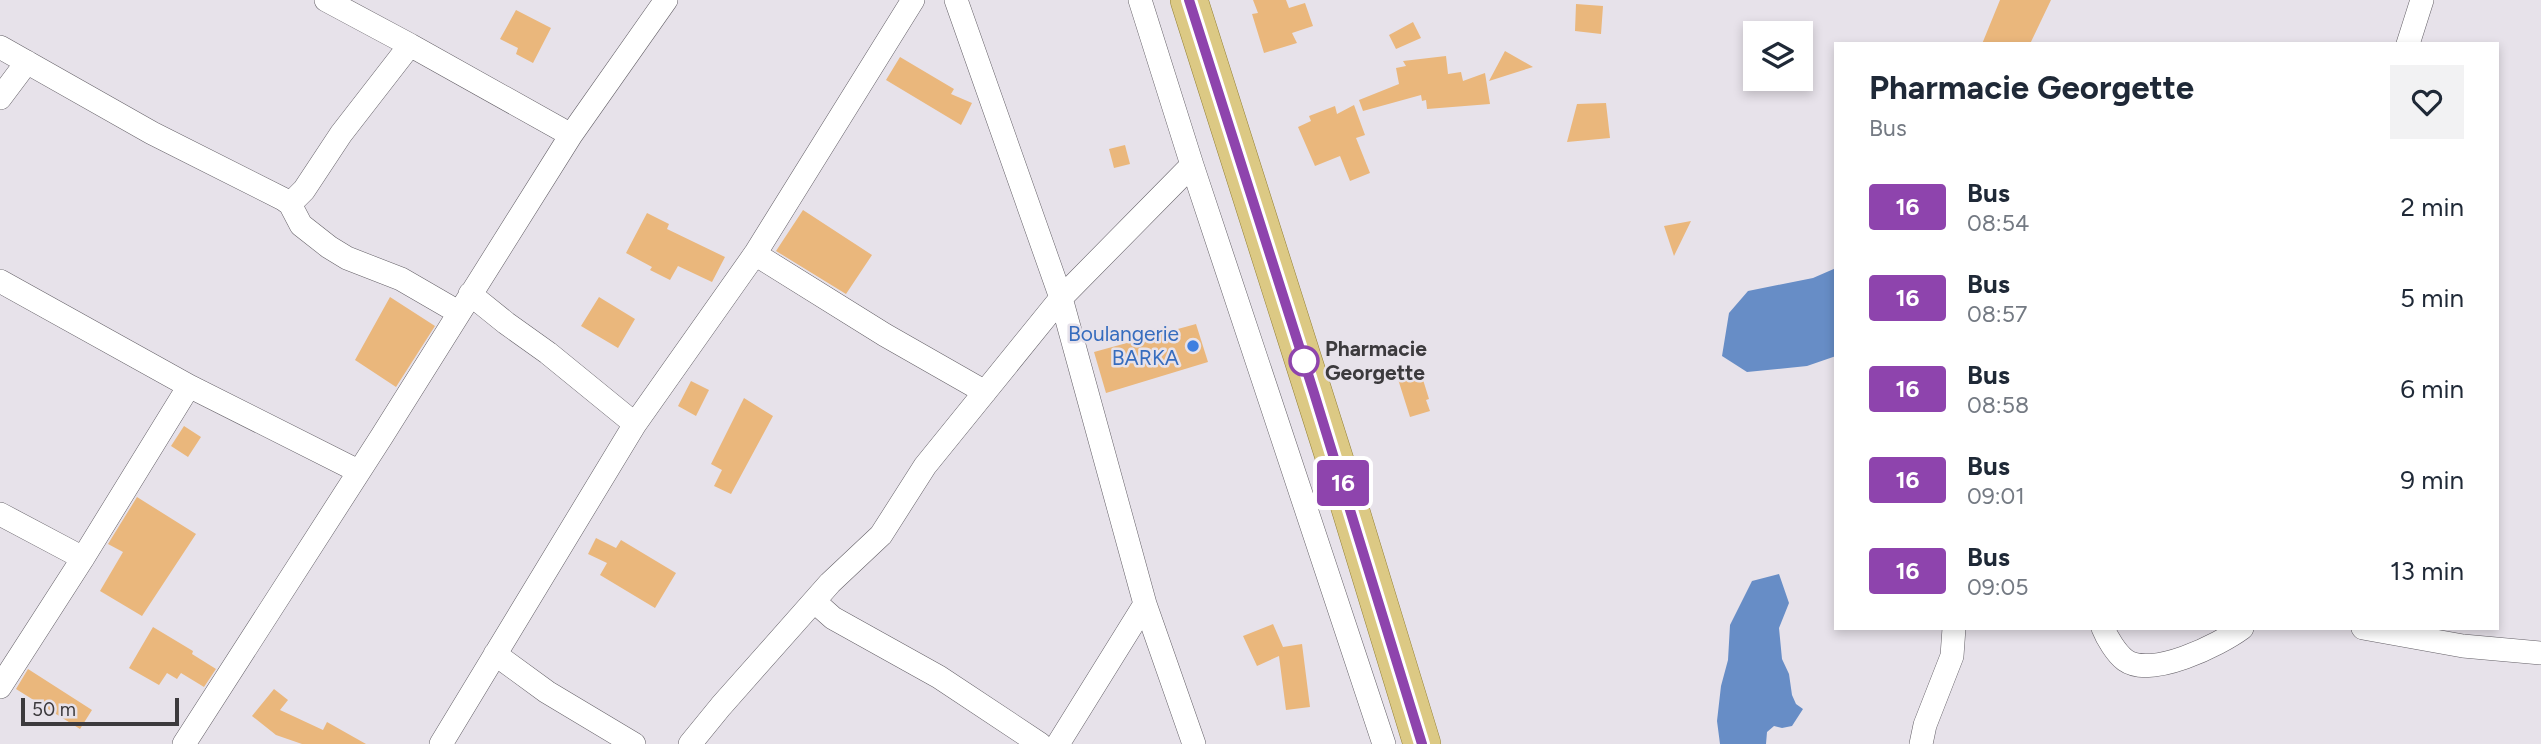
<!DOCTYPE html>
<html lang="fr">
<head>
<meta charset="utf-8">
<style>
  :root { --surface:#fff; --page:#f2f2f3; --text:#1f2937; --muted:#747a83 }
  body { margin:0; font-family:Figtree,sans-serif; background:var(--page); color:var(--text); height:100vh; display:flex; flex-direction:column; font-size:26px; white-space:nowrap }
  * { box-sizing:border-box; margin:0 }
  p { font-size:23px; color:var(--muted) }
  .icon { flex:none; width:38px; height:38px; fill:none; stroke:currentColor; stroke-width:2; stroke-linecap:round; stroke-linejoin:round }
  .map { position:relative; flex:1; overflow:hidden }
  .drawer { position:absolute; left:1834px; top:42px; width:665px; height:588px; display:flex; flex-direction:column; background:var(--surface); border-radius:0px; box-shadow:0 4px 10px #0003 }
  .drawer>* { flex:none }
  .badge { padding:0 14px; border-radius:5px; font-size:24px; line-height:46px }
  .tools { position:absolute; left:1743px; top:21px; display:grid; gap:14px }
  .tools a { display:grid; place-items:center; width:70px; height:70px; border-radius:0px; background:var(--surface); box-shadow:0 4px 10px #0003; font-size:35px }
  .scale { position:absolute; left:21px; bottom:18px; width:158px; box-sizing:border-box; padding-left:7px; border:4px solid #3c3a3d; border-top:0; font-size:19px; line-height:24px; white-space:nowrap; color:#3c3a3d; -webkit-text-stroke:5px #e7e2ea; paint-order:stroke }
  .map>.badge { position:absolute; translate:-50% -50%; box-shadow:0 0 0 4px #fff }
  .round { display:grid; place-items:center; flex:none; width:74px; height:74px; border-radius:0px; background:var(--page) }
  .overview { display:flex; align-items:center; justify-content:space-between; height:119px; padding:0 35px }
  h1 { font-size:33px; font-weight:700; line-height:52px }
  ul { padding:0; list-style:none }
  li { display:flex; align-items:center; gap:21px; height:91px; padding:0 35px }
  li div { flex:1 }
  li b { display:block; font-size:26px }
  li em { font-style:normal }
  li .badge { min-width:77px; font-weight:700; text-align:center }
  .map>svg:first-child { display:block }
  .water { fill:#678dc6 }
  .building { fill:#eab77c }
  .lines { fill:none; stroke-linecap:round; stroke-linejoin:round }
  .minor-casing { stroke:#646067; stroke-width:24 }
  .primary-casing { stroke:#948036; stroke-width:38 }
  .minor { stroke:#fff; stroke-width:23 }
  .primary { stroke:#dcc984; stroke-width:37 }
  .line-casing { stroke:#fff; stroke-width:16 }
  .line { stroke:#8e44ad; stroke-width:10 }
  .shop-dot { fill:#3f7fe0; stroke:#e7e2ea; stroke-width:2.5 }
  .stop-dot { fill:#fff; stroke:#8e44ad; stroke-width:3.5 }
  .labels { text-anchor:middle; stroke-width:5; stroke-linejoin:round; paint-order:stroke }
  .shop-label { font-size:21px; fill:#366cbe; stroke:#e7e2ea; text-anchor:end }
  .stop-label { font-size:21px; font-weight:bold; fill:#3c3a3d; stroke:#e7e2ea; text-anchor:start }
</style>
</head>
<body>
<div class="map">
<svg width="2541" height="744" viewBox="0 0 2541 744">
  <rect width="100%" height="100%" fill="#e7e2ea"/>
  <path class="water" d="M 1836,268 L 1836,356 L 1807,366 L 1747,372 L 1722,356 L 1729,313 L 1748,291 L 1813,278 Z
    M 1779,574 L 1789,603 L 1779,628 L 1782,659 L 1789,674 L 1792,695 L 1796,704 L 1803,709 L 1792,726 L 1782,728 L 1774,726 L 1767,732 L 1766,744 L 1720,744 L 1717,721 L 1721,686 L 1728,660 L 1730,625 L 1752,581 Z"/>
  <path class="building" d="M 1253,0 L 1286,0 L 1289,8 L 1305,3 L 1313,26 L 1292,33 L 1297,43 L 1264,53 L 1252,14 L 1258,13 Z
    M 2000,0 L 2051,0 L 2030,44 L 1982,44 Z
    M 1576,4 L 1603,6 L 1601,34 L 1575,31 Z
    M 516,10 L 551,28 L 533,63 L 516,54 L 518,48 L 500,39 Z
    M 1413,22 L 1421,38 L 1396,49 L 1389,35 Z
    M 1505,51 L 1533,67 L 1489,81 Z
    M 1446,56 L 1448,74 L 1461,72 L 1463,81 L 1485,73 L 1490,104 L 1427,109 L 1426,100 L 1422,101 L 1421,95 L 1363,111 L 1359,100 L 1399,84 L 1396,68 L 1406,66 L 1403,61 Z
    M 900,57 L 954,89 L 951,94 L 972,103 L 961,125 L 886,80 Z
    M 1606,103 L 1610,138 L 1567,142 L 1577,104 Z
    M 1354,105 L 1365,135 L 1356,138 L 1370,173 L 1350,181 L 1340,156 L 1315,166 L 1298,127 L 1311,121 L 1309,116 L 1335,106 L 1337,114 Z
    M 1125,145 L 1130,164 L 1114,168 L 1109,149 Z
    M 803,210 L 872,255 L 846,294 L 776,251 Z
    M 647,213 L 669,224 L 667,229 L 725,257 L 712,282 L 678,266 L 670,280 L 650,270 L 652,267 L 626,253 Z
    M 1691,221 L 1674,256 L 1664,226 Z
    M 390,297 L 435,326 L 396,387 L 355,360 Z
    M 599,297 L 635,319 L 618,348 L 581,326 Z
    M 1196,324 L 1208,362 L 1106,393 L 1094,352 Z
    M 1420,370 L 1429,399 L 1426,400 L 1430,411 L 1410,417 L 1397,376 Z
    M 691,381 L 709,390 L 696,416 L 678,406 Z
    M 744,398 L 773,416 L 731,494 L 714,486 L 722,470 L 711,464 Z
    M 184,426 L 201,437 L 188,457 L 171,446 Z
    M 137,497 L 196,534 L 142,616 L 100,591 L 123,552 L 108,544 Z
    M 596,538 L 616,548 L 621,540 L 676,573 L 655,608 L 600,575 L 607,563 L 588,554 Z
    M 1273,624 L 1283,647 L 1302,644 L 1310,707 L 1286,710 L 1279,656 L 1257,666 L 1243,636 Z
    M 153,627 L 193,651 L 192,654 L 216,669 L 204,687 L 181,673 L 177,679 L 167,673 L 159,685 L 129,668 Z
    M 28,669 L 92,710 L 80,729 L 16,689 Z
    M 274,689 L 288,700 L 280,710 L 323,730 L 327,722 L 366,744 L 302,744 L 276,735 L 252,716 Z"/>
  <g class="lines">
    <defs>
      <path id="minor" d="M 956,0 L 1061,298 L 1145,604 L 1194,744
        M 1140,0 L 1192,165 L 1384,744
        M 2408,44 L 2422,0
        M 410,45 L 571,135
        M 0,47 L 152,133 L 283,199 L 290,204 L 301,225 L 329,247 L 347,258 L 401,279 L 458,312
        M 0,98 L 27,62
        M 290,204 L 304,190 L 341,134 L 410,45 L 326,0
        M 755,254 L 885,335 L 985,392
        M 0,281 L 189,386 L 83,558 L 0,687
        M 470,294 L 506,323 L 548,353 L 635,424
        M 189,386 L 358,471
        M 0,514 L 83,558
        M 815,602 L 833,618 L 939,677 L 1040,744
        M 2103,628 C 2107,638 2116,653 2125,660 C 2151,679 2219,645 2242,628
        M 2363,628 L 2463,646 L 2541,653
        M 495,654 L 547,692 L 634,744
        M 184,744 L 382,436 L 571,135 L 666,0
        M 441,744 L 635,424 L 755,254 L 913,0
        M 690,744 L 721,706 L 830,583 L 881,535 L 925,466 L 1061,298 L 1192,165
        M 1058,744 L 1145,604
        M 1921,744 L 1925,725 L 1952,656 L 1954,628"/>
      <path id="primary" d="M 1189,0 L 1346,495 L 1422,744"/>
    </defs>
    <use href="#minor" class="minor-casing"/>
    <use href="#primary" class="primary-casing"/>
    <use href="#minor" class="minor"/>
    <use href="#primary" class="primary"/>
  </g>
  <g class="lines">
    <defs>
      <path id="line" d="M 1189,0 L 1314,393 L 1422,744"/>
    </defs>
    <use href="#line" class="line-casing"/>
    <use href="#line" class="line"/>
  </g>
  <circle class="shop-dot" cx="1193" cy="346" r="7"/>
  <circle class="stop-dot" cx="1304" cy="361" r="14"/>
  <g class="labels">
    <g class="shop-label">
      <text x="1179" y="341">Boulangerie<tspan x="1179" dy="24">BARKA</tspan></text>
    </g>
    <g class="stop-label">
      <text x="1325" y="356">Pharmacie<tspan x="1325" dy="24">Georgette</tspan></text>
    </g>
  </g>
</svg>
<div class="tools">
<a><svg class="icon" aria-label="layers" viewBox="0 0 24 24"><path d="M12 4l9 5-9 5-9-5zM3 14l9 5 9-5"/></svg></a>
</div>
<div class="scale">50 m</div>
<b class="badge" style="left:1343px;top:483px;background:#8e44ad;color:#fff">16</b>
<section class="drawer">
<div class="overview"><div><h1>Pharmacie Georgette</h1><p>Bus</p></div><a class="round"><svg class="icon" aria-label="heart" viewBox="0 0 24 24"><path d="M12 20l-8-8c-3-5 5-10 8-4 3-6 11-1 8 4z"/></svg></a></div>
<ul>
<li><span class="badge" style="background:#8e44ad;color:#fff">16</span><div><b>Bus</b><p>08:54</p></div><em>2 min</em></li>
<li><span class="badge" style="background:#8e44ad;color:#fff">16</span><div><b>Bus</b><p>08:57</p></div><em>5 min</em></li>
<li><span class="badge" style="background:#8e44ad;color:#fff">16</span><div><b>Bus</b><p>08:58</p></div><em>6 min</em></li>
<li><span class="badge" style="background:#8e44ad;color:#fff">16</span><div><b>Bus</b><p>09:01</p></div><em>9 min</em></li>
<li><span class="badge" style="background:#8e44ad;color:#fff">16</span><div><b>Bus</b><p>09:05</p></div><em>13 min</em></li>
</ul>
</section>
</div>
</body>
</html>
